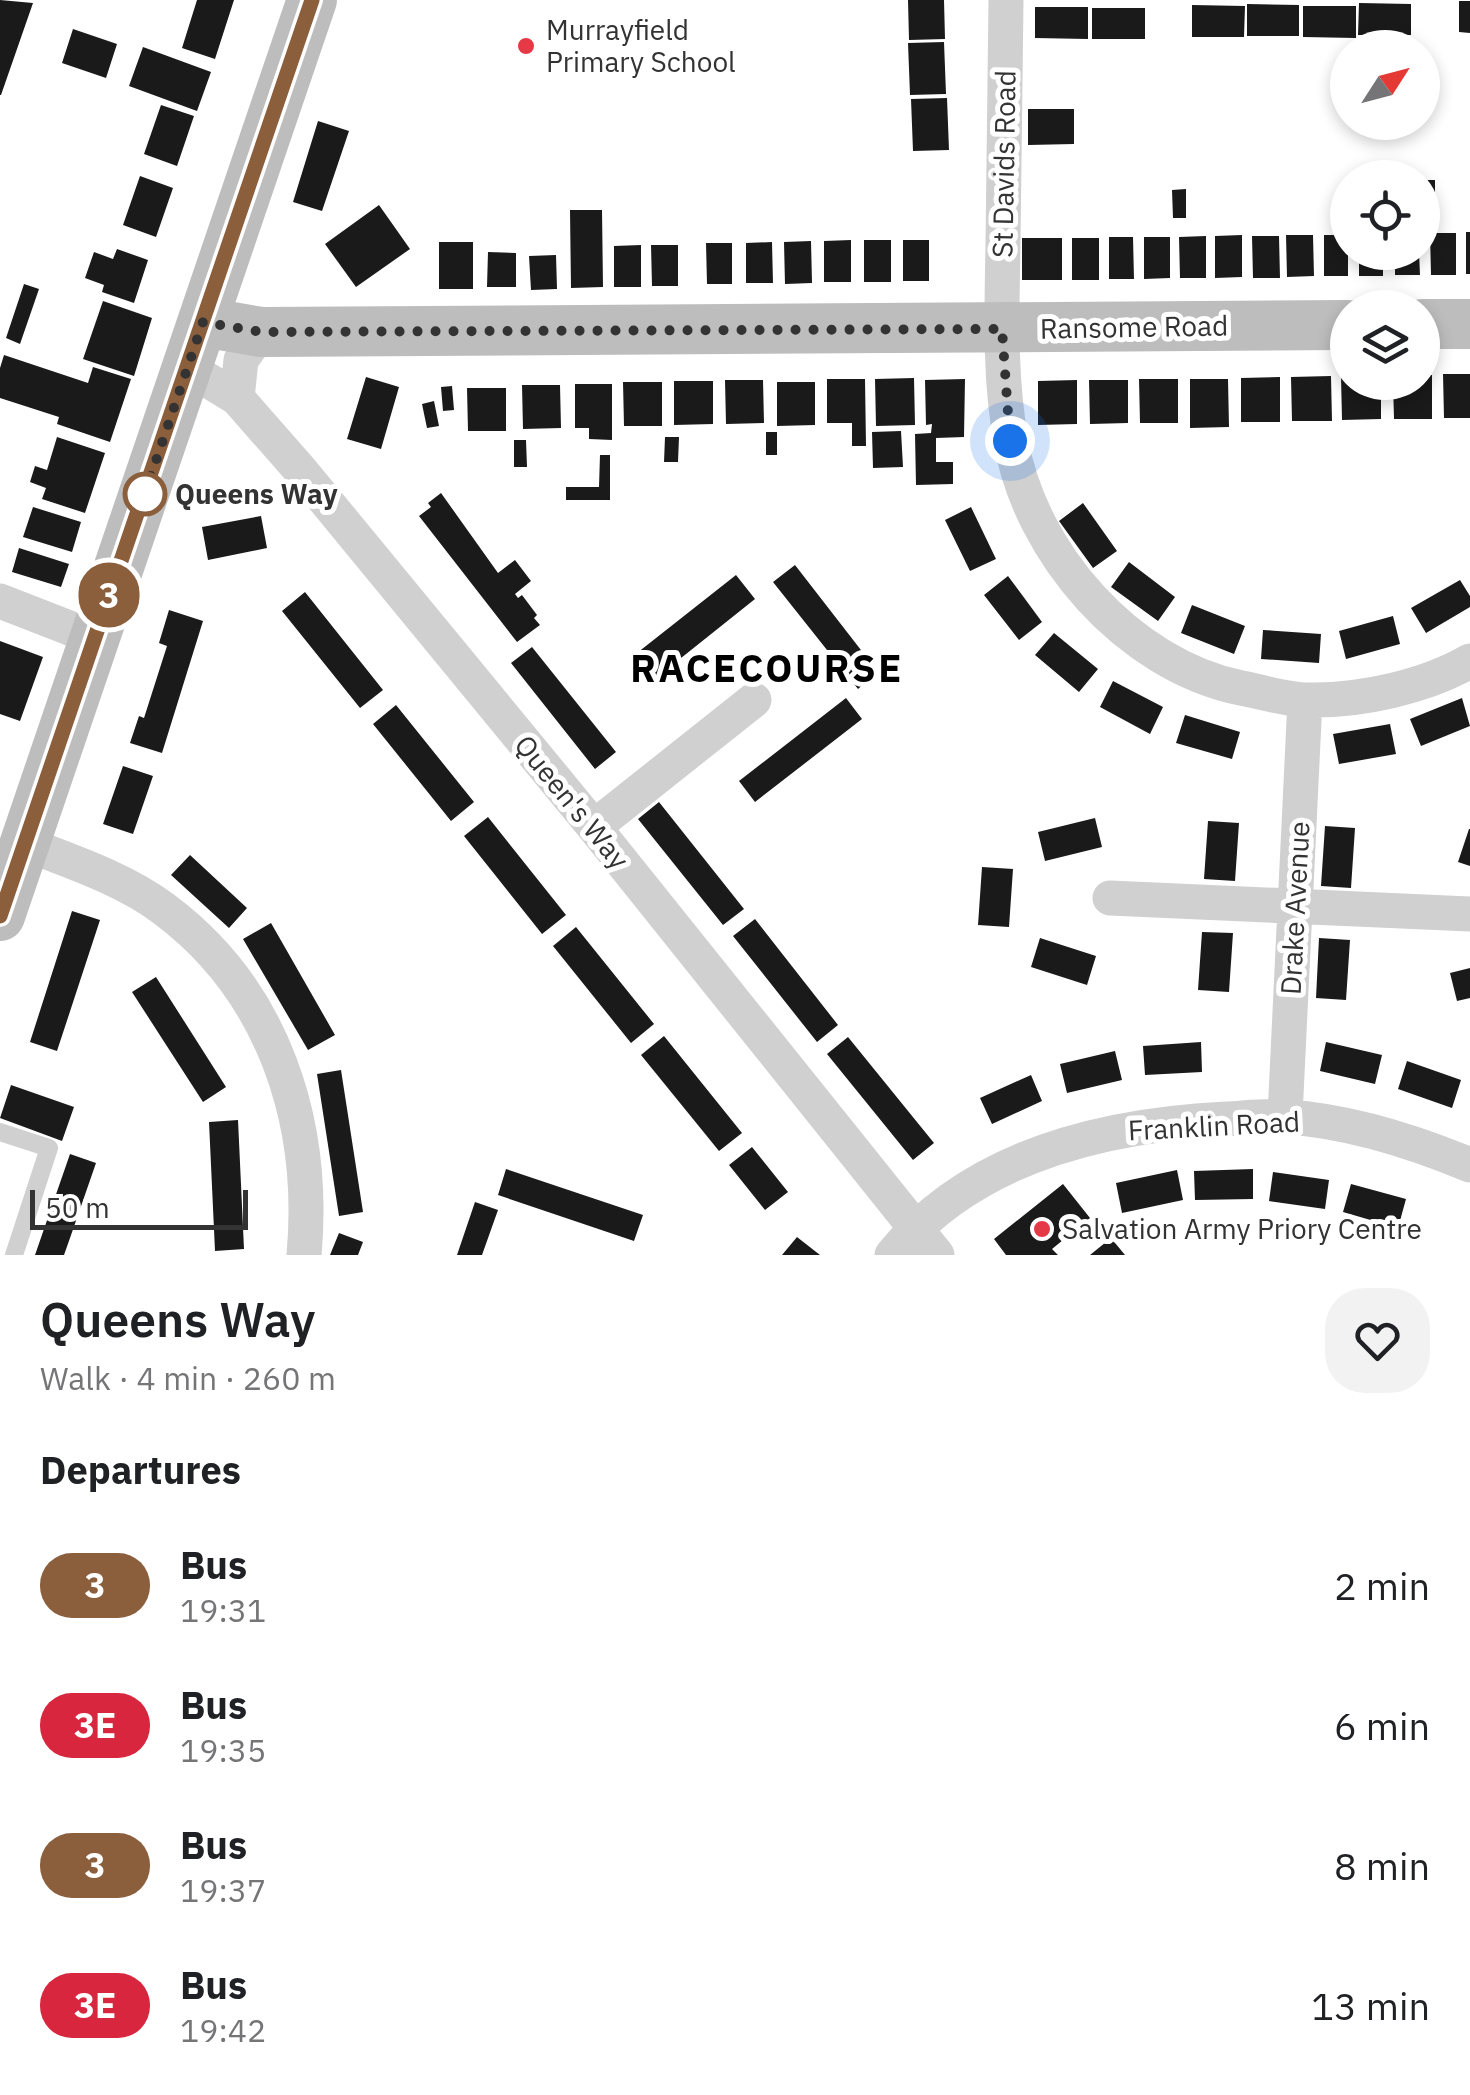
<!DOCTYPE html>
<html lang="en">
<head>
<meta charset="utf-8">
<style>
  :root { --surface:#fff; --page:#f2f2f2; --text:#202124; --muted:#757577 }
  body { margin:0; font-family:"IBM Plex Sans",sans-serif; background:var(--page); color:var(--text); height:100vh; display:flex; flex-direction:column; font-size:38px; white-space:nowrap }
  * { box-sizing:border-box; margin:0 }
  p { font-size:32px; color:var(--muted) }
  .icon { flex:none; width:55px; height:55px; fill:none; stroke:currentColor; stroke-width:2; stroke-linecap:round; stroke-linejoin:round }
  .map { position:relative; height:1255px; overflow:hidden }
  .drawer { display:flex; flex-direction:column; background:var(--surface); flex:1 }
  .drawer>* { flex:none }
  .badge { padding:0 20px; border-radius:32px; font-size:35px; line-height:65px }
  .needle { width:65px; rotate:54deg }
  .fabs { position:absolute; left:1330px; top:30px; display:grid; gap:20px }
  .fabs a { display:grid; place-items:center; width:110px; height:110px; border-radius:50%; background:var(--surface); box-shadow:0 5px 15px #0003; font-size:50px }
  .scale { position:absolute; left:30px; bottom:25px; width:218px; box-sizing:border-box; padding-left:10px; border:5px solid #333; border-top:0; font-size:28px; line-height:35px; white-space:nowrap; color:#333; -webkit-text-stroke:8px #fff; paint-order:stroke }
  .you { position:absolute; width:50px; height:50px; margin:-25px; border:8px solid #fff; border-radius:50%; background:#1a73e8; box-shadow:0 0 0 15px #1a73e833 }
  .map>.badge { position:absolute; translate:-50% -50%; box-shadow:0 0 0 5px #fff }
  h2 { padding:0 40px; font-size:38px; line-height:90px }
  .round { display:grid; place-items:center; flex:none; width:105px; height:105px; border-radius:40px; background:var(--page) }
  .summary { display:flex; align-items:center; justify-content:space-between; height:170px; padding:0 40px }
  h1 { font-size:48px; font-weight:600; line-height:75px }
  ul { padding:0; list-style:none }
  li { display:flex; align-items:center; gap:30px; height:140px; padding:0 40px }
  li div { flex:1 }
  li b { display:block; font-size:38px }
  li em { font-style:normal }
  li .badge { min-width:110px; font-weight:700; text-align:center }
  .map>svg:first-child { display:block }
  .building { fill:#1a1a1a }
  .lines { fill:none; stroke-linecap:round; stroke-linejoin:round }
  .lane { stroke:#d0d0d0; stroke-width:18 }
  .street { stroke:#d0d0d0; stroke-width:35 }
  .secondary { stroke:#bdbdbd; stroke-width:50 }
  .line-casing { stroke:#fff; stroke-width:22 }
  .line { stroke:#8b5e3c; stroke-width:15 }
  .walk { stroke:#333; stroke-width:10; stroke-dasharray:0 18 }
  .poi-dot { fill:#e63946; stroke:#fff; stroke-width:4 }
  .stop-dot { fill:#fff; stroke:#8b5e3c; stroke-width:5 }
  .labels { text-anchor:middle; stroke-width:10; stroke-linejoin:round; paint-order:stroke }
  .poi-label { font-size:28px; fill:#333; stroke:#fff; text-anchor:start }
  .street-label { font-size:28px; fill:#333; stroke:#fff }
  .stop-label { font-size:28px; font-weight:bold; fill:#333; stroke:#fff; text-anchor:start }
  .district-label { font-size:38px; font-weight:bold; letter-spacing:2.5px; fill:#000; stroke:#fff }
</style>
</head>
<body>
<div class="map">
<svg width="1470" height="1255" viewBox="0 0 1470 1255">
  <rect width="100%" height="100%" fill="#fff"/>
  <path class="building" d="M 0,0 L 33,3 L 1,95 L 0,95 Z
    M 197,0 L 234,0 L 215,59 L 182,48 Z
    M 908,0 L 944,0 L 945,39 L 909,40 Z
    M 1459,1 L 1470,1 L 1470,33 L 1459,32 Z
    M 1359,3 L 1411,4 L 1411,35 L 1358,35 Z
    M 1247,4 L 1299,5 L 1299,36 L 1247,36 Z
    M 1192,5 L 1245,6 L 1244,37 L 1192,37 Z
    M 1303,6 L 1356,6 L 1356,38 L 1303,37 Z
    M 1035,7 L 1088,7 L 1088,39 L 1035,38 Z
    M 1092,8 L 1145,8 L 1145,39 L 1092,39 Z
    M 73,29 L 117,44 L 106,78 L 62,63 Z
    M 944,42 L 946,94 L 910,95 L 908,43 Z
    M 143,47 L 211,72 L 197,111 L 129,86 Z
    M 947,98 L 949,150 L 913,151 L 911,99 Z
    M 161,105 L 194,116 L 177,166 L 144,154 Z
    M 1028,109 L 1074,109 L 1074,144 L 1028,145 Z
    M 318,121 L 349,131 L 322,211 L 293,202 Z
    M 140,176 L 173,188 L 156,237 L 123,225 Z
    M 1422,180 L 1435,180 L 1435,209 L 1422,209 Z
    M 1186,189 L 1186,218 L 1173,218 L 1172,190 Z
    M 379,205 L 410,249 L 356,287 L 325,244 Z
    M 570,210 L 602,210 L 603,287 L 571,288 Z
    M 1466,232 L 1470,232 L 1470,274 L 1466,274 Z
    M 1430,233 L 1456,233 L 1456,275 L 1431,275 Z
    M 1242,235 L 1242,277 L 1215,278 L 1215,236 Z
    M 1286,235 L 1313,235 L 1314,276 L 1287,277 Z
    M 1324,235 L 1348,235 L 1348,276 L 1324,276 Z
    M 1206,236 L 1206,278 L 1180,278 L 1179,237 Z
    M 1252,236 L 1279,236 L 1280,278 L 1253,278 Z
    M 1109,237 L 1133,237 L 1134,279 L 1109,279 Z
    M 1144,237 L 1170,237 L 1170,278 L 1144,279 Z
    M 1022,238 L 1062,238 L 1062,280 L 1022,280 Z
    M 1072,238 L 1099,238 L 1099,280 L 1072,280 Z
    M 851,240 L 851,282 L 824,282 L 824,241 Z
    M 864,240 L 891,240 L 891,282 L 864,282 Z
    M 903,240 L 929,240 L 929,281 L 903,281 Z
    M 811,241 L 812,283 L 785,284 L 784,242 Z
    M 439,242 L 473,242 L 473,289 L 439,289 Z
    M 772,242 L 773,283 L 746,283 L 746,243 Z
    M 706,243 L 732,243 L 732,284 L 707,284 Z
    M 641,245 L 641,287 L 614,287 L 614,246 Z
    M 651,245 L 678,245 L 678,286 L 652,286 Z
    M 117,249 L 148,260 L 134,303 L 102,292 L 104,285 L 85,278 L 94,252 L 113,259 Z
    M 488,252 L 516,253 L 516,287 L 487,287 Z
    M 1359,252 L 1383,252 L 1383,276 L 1359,276 Z
    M 1395,252 L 1419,252 L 1420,275 L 1395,275 Z
    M 556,255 L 557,289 L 531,290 L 529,256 Z
    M 24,284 L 39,289 L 20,344 L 6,338 Z
    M 103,301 L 152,318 L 134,376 L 83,359 Z
    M 4,355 L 88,383 L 93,367 L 131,379 L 110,442 L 57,424 L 59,417 L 0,398 L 0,368 Z
    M 1443,374 L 1470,374 L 1470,418 L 1444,418 Z
    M 1422,375 L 1432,375 L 1432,419 L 1394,419 L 1393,382 L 1422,382 Z
    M 1331,376 L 1332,421 L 1292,421 L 1291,377 Z
    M 1341,376 L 1348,376 L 1348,382 L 1381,382 L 1381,419 L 1342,420 Z
    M 366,377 L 399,387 L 381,449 L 347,439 Z
    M 1280,377 L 1280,422 L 1241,422 L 1241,378 Z
    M 914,378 L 915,425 L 876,426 L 875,379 Z
    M 827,379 L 865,379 L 866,446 L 852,446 L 852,423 L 827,423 Z
    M 965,379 L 964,437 L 936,438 L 936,462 L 953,462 L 953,484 L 916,485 L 915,434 L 931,433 L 932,424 L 926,425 L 925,380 Z
    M 1139,379 L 1178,379 L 1178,423 L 1140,423 Z
    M 1190,379 L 1228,379 L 1229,427 L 1190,428 Z
    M 725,380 L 763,380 L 764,423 L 726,424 Z
    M 1077,380 L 1077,424 L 1038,425 L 1038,381 Z
    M 1089,380 L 1128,380 L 1128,423 L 1090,424 Z
    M 674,381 L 713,381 L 713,424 L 674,425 Z
    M 623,382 L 662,382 L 662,426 L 624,426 Z
    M 777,382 L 815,382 L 815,425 L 777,426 Z
    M 575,384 L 612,384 L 612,440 L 589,439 L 589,428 L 575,428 Z
    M 522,385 L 560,385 L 561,428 L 523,429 Z
    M 452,386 L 454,410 L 443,411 L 441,387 Z
    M 467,388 L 506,388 L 506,431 L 468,431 Z
    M 434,401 L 439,426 L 427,428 L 422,404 Z
    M 901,431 L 903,467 L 873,468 L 872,432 Z
    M 766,432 L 777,432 L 777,455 L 766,455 Z
    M 57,437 L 105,453 L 85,513 L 42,499 L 46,488 L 30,482 L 35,466 L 47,470 Z
    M 665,437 L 679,437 L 678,462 L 664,462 Z
    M 514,440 L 526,440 L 527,467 L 514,467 Z
    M 600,455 L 610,455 L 610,500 L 566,500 L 566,487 L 599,487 Z
    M 441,493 L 498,573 L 515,560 L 531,581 L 515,594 L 518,598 L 522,595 L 537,615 L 534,618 L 540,625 L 517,642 L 419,516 L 431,507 L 428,503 Z
    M 1083,503 L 1117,551 L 1093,568 L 1059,521 Z
    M 33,507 L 81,522 L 72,552 L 23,537 Z
    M 971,507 L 996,559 L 970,571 L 945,520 Z
    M 261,516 L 267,548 L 208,560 L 202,527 Z
    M 19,548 L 69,564 L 61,587 L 12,572 Z
    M 1129,562 L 1175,597 L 1158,621 L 1111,587 Z
    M 795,565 L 878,672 L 858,689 L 773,582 Z
    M 736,575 L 755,599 L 656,678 L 637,653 Z
    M 1008,576 L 1042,622 L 1019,640 L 984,595 Z
    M 1460,580 L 1470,596 L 1470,607 L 1426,633 L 1411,608 Z
    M 305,592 L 383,690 L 360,708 L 282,611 Z
    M 1192,605 L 1245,626 L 1234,654 L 1181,633 Z
    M 169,610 L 203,621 L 162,753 L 130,743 L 139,716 L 144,718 L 167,646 L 159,643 Z
    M 1393,616 L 1400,644 L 1346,659 L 1339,631 Z
    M 1263,630 L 1321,634 L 1319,663 L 1261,659 Z
    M 1054,633 L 1098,669 L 1079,692 L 1035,655 Z
    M 0,641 L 43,657 L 20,721 L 0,714 Z
    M 532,647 L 616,752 L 595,769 L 511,663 Z
    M 1113,681 L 1163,707 L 1150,734 L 1100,707 Z
    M 846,698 L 862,719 L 755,802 L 739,781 Z
    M 1462,698 L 1470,726 L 1421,746 L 1410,719 Z
    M 396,705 L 474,802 L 451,821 L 373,724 Z
    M 1185,715 L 1240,732 L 1232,759 L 1176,743 Z
    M 1390,724 L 1396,754 L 1339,764 L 1333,734 Z
    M 123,766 L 153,776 L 133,834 L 103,824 Z
    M 659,802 L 744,909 L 723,925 L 638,819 Z
    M 488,817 L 566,915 L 542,934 L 464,836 Z
    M 1095,818 L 1102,847 L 1045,861 L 1038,832 Z
    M 1208,821 L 1239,823 L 1235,881 L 1204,879 Z
    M 1325,826 L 1355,828 L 1351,888 L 1321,886 Z
    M 1469,829 L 1470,829 L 1470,866 L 1458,862 Z
    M 190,855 L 247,908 L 229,928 L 171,875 Z
    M 982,867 L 1013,869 L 1009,927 L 978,925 Z
    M 72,911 L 100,920 L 57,1051 L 30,1042 Z
    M 755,919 L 838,1025 L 817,1042 L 733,936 Z
    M 271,923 L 335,1035 L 308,1050 L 243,939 Z
    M 576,927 L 654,1024 L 631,1043 L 553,946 Z
    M 1202,932 L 1233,933 L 1229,992 L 1198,990 Z
    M 1040,938 L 1096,956 L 1087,985 L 1031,967 Z
    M 1319,938 L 1350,940 L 1346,1000 L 1316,998 Z
    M 1470,968 L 1470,998 L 1457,1001 L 1450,973 Z
    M 156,977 L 226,1087 L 203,1102 L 132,992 Z
    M 664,1036 L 742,1133 L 719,1151 L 641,1055 Z
    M 848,1037 L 934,1143 L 913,1160 L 827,1054 Z
    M 1201,1042 L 1202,1072 L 1145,1075 L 1143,1046 Z
    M 1326,1042 L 1382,1055 L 1375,1084 L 1320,1071 Z
    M 1115,1051 L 1122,1080 L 1067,1093 L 1060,1064 Z
    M 1407,1061 L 1461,1080 L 1452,1108 L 1398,1089 Z
    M 341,1070 L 363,1212 L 339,1216 L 317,1074 Z
    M 1031,1075 L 1042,1101 L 992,1124 L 980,1098 Z
    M 11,1085 L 74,1107 L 62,1141 L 0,1118 Z
    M 238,1120 L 244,1249 L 215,1251 L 209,1122 Z
    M 752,1147 L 788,1192 L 765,1210 L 729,1165 Z
    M 70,1154 L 96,1163 L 70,1238 L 64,1255 L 35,1255 Z
    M 506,1169 L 643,1215 L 634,1241 L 498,1195 Z
    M 1253,1169 L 1253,1199 L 1195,1200 L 1194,1171 Z
    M 1177,1170 L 1183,1200 L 1122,1213 L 1116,1183 Z
    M 1273,1172 L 1329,1180 L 1325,1209 L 1269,1201 Z
    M 1063,1184 L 1090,1218 L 1052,1249 L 1058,1255 L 1006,1255 L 994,1239 Z
    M 1351,1184 L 1406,1199 L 1398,1228 L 1343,1212 Z
    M 475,1202 L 498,1210 L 482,1255 L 457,1255 Z
    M 339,1233 L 363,1242 L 358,1255 L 330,1255 Z
    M 797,1237 L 820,1255 L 782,1255 Z
    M 1111,1238 L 1125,1255 L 1090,1255 Z"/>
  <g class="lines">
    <path class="lane" d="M 0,1132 L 49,1148 L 14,1255"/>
    <path class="street" d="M 1006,0 C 1005,81 1004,162 1003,243 C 1002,308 999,376 1011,441 C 1030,553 1128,665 1241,688 C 1263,692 1287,700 1309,700 C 1360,701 1425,687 1470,661
      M 188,368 L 237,398 L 302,472 L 594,827 L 937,1255
      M 237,398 L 241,360 L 261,332
      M 0,601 L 95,638
      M 594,827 L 754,700
      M 26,844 C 72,862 124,879 164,909 C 274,991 316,1122 304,1255
      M 1110,898 L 1470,914
      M 1285,1116 L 1305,700
      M 892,1255 C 972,1156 1105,1125 1226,1119 C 1246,1118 1267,1115 1287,1117 C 1350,1121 1412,1141 1470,1165"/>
    <path class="secondary" d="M 203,322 L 261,332 L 1348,325
      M 1422,324 L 1470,324
      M 0,916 L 312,0"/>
  </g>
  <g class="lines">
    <defs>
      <path id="line" d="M 0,916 L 312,0"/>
    </defs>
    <use href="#line" class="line-casing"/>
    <use href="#line" class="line"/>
    <path class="walk" d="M 145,494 L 142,502 L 203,322 L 261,332 L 1002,329 L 1010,441"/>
  </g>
  <g class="poi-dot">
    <circle cx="526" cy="46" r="10"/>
    <circle cx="1042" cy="1229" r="10"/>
  </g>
  <circle class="stop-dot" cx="145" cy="494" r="20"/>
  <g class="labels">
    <g class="poi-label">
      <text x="546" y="40">Murrayfield<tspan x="546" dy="32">Primary School</tspan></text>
      <text x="1062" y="1239">Salvation Army Priory Centre</text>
    </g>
    <g class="street-label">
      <text transform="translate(1004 164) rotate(-89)" y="10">St Davids Road</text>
      <text transform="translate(1134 327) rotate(-1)" y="10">Ransome Road</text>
      <text transform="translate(572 802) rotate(51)" y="10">Queen's Way</text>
      <text transform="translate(1295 908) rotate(-87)" y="10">Drake Avenue</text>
      <text transform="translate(1214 1126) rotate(-3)" y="10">Franklin Road</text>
    </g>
    <g class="stop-label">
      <text x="175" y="504">Queens Way</text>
    </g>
    <g class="district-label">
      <text x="767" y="682">RACECOURSE</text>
    </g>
  </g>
</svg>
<div class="fabs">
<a><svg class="needle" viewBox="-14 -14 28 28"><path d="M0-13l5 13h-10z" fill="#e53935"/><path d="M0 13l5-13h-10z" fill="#757577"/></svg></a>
<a><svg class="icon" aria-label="locate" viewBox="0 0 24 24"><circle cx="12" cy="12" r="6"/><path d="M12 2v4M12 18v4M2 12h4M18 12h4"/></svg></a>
<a><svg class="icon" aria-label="layers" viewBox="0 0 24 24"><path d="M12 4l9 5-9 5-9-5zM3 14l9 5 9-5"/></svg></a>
</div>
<div class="scale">50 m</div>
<div class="you" style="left:1010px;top:441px"></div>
<b class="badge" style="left:109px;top:595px;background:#8b5e3c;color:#fff">3</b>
</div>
<section class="drawer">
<div class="summary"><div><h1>Queens Way</h1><p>Walk · 4 min · 260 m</p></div><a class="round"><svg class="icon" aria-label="heart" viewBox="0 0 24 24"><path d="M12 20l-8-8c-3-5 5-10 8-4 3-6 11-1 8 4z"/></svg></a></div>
<h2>Departures</h2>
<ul>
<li><span class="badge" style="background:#8b5e3c;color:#fff">3</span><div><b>Bus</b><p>19:31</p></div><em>2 min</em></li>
<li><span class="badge" style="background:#d7263d;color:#fff">3E</span><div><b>Bus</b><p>19:35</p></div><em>6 min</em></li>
<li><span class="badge" style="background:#8b5e3c;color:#fff">3</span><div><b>Bus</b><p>19:37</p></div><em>8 min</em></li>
<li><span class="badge" style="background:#d7263d;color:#fff">3E</span><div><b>Bus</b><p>19:42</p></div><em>13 min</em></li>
</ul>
</section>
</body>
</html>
